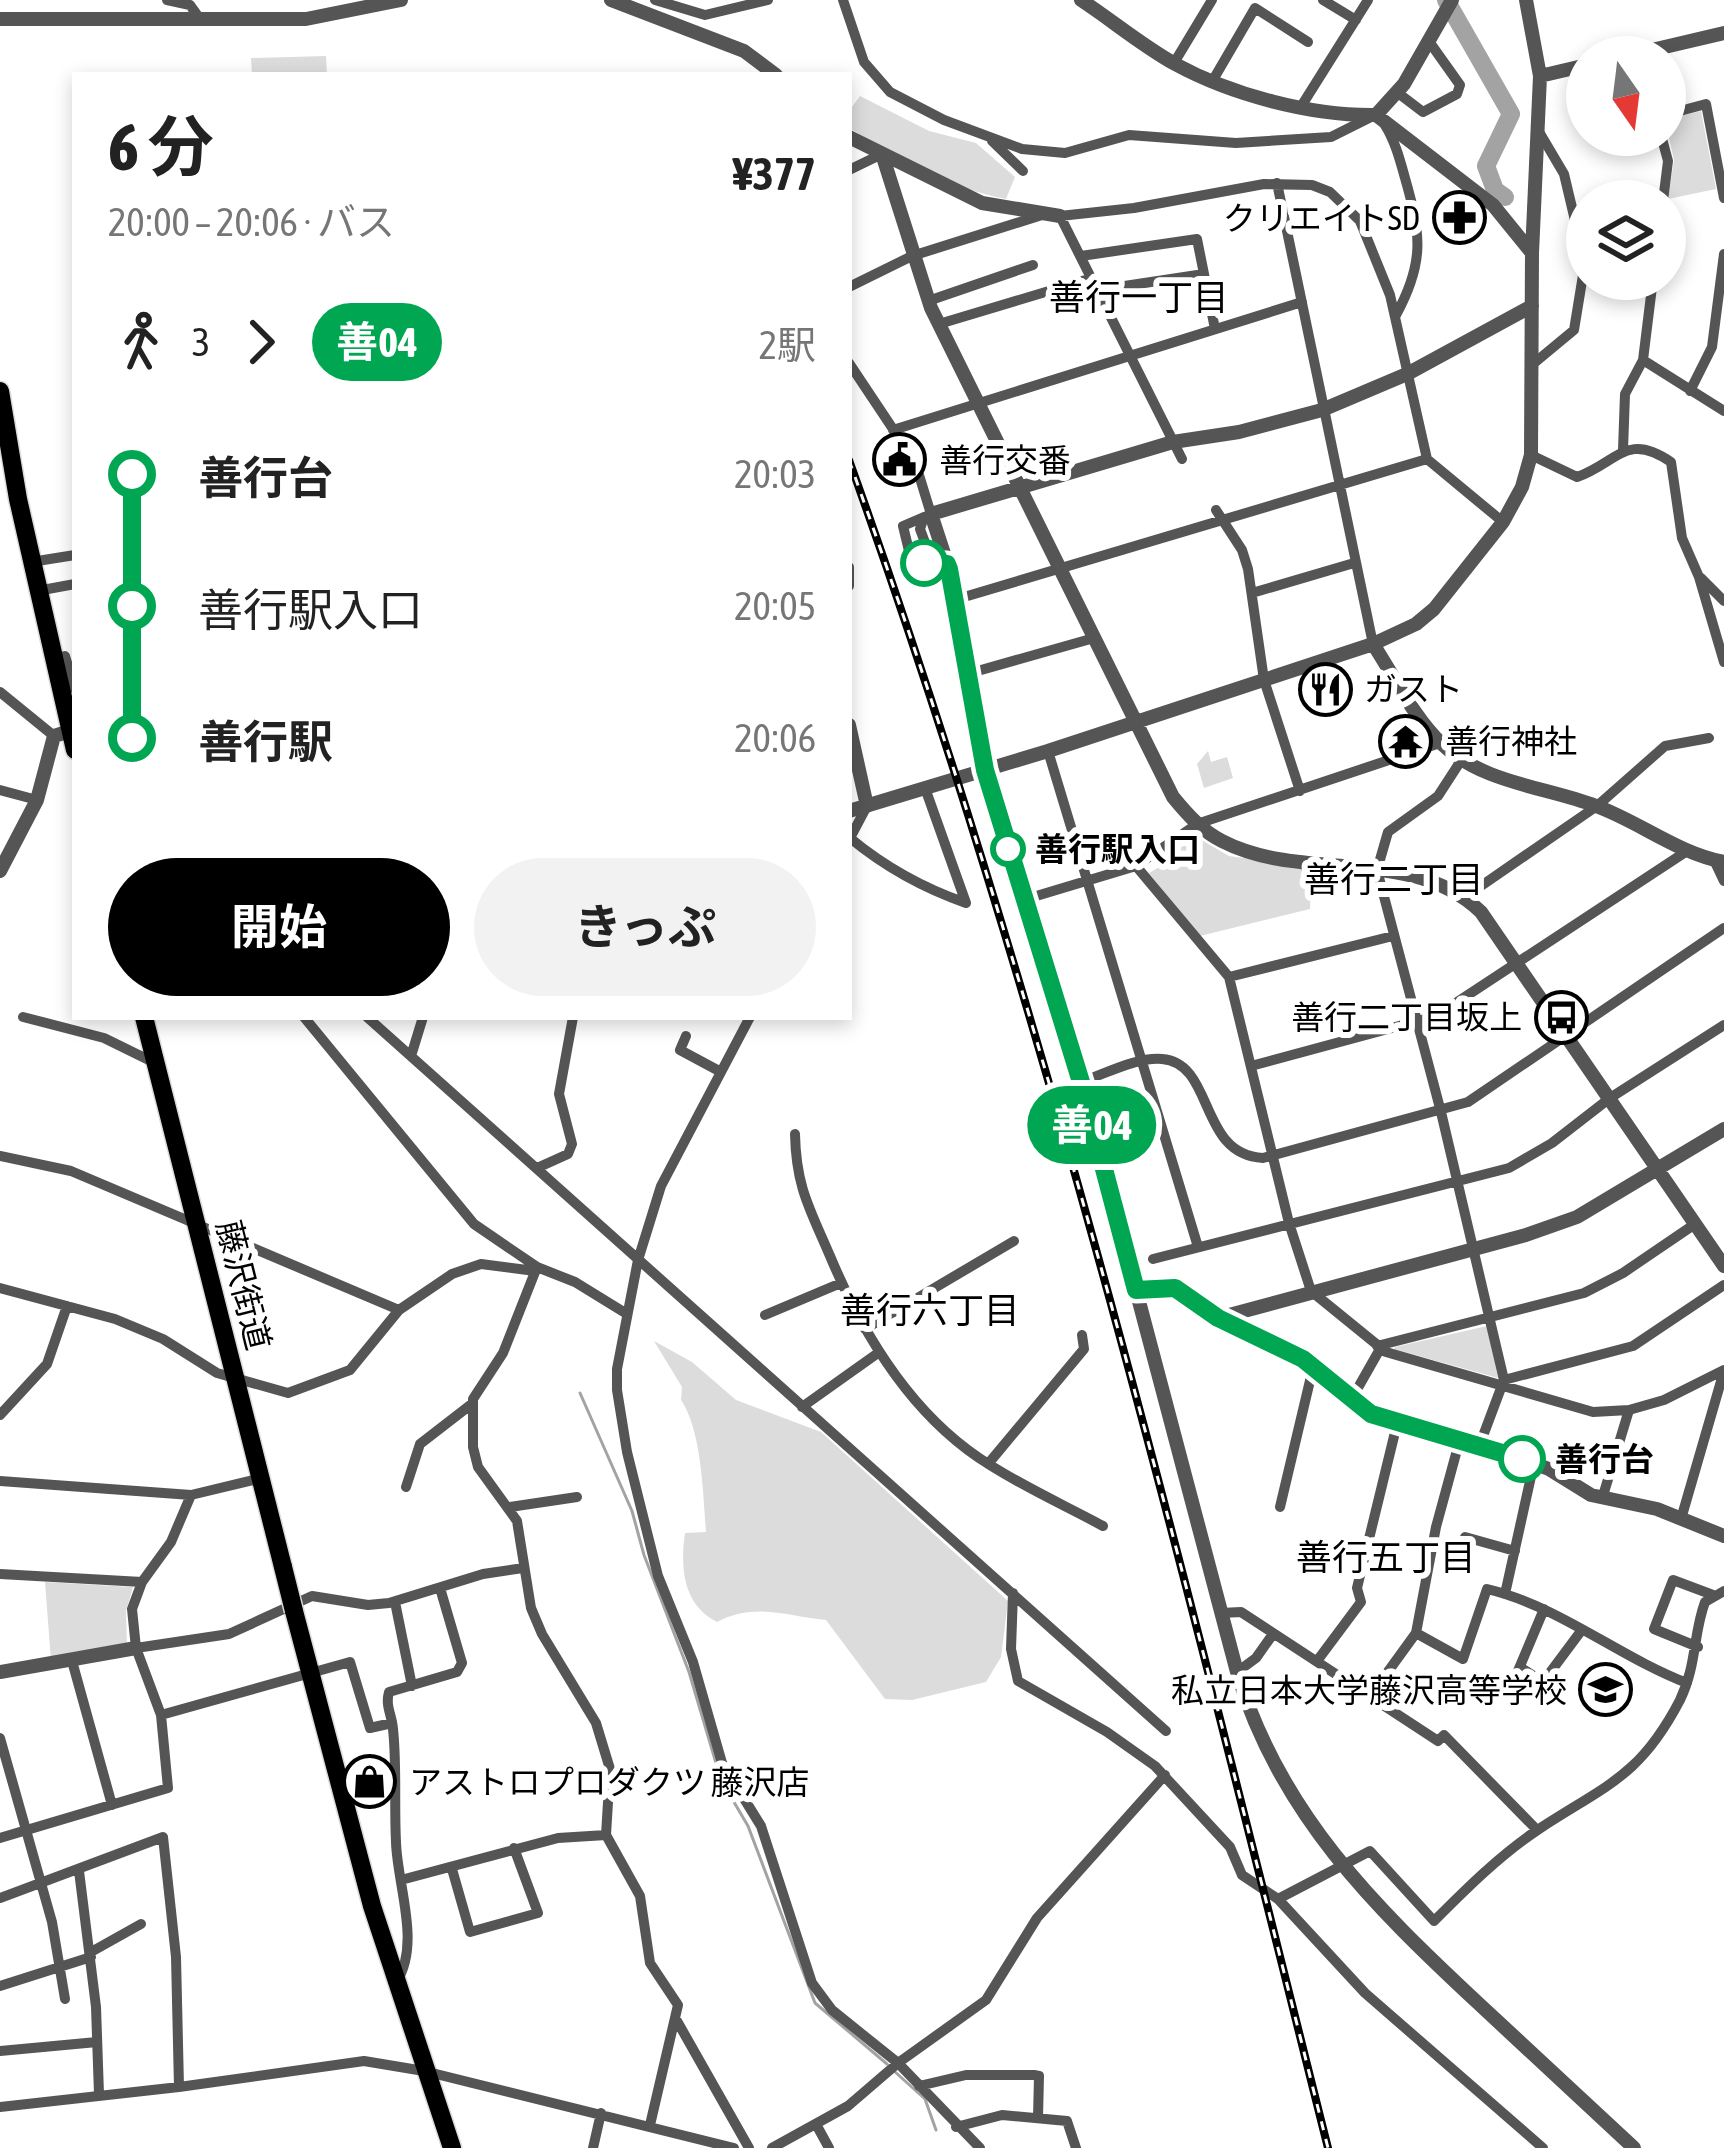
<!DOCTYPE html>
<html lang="ja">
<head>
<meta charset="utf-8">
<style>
  :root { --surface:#fff; --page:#f2f2f2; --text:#222; --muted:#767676; --accent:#000 }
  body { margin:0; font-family:"Asap Condensed","Noto Sans JP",sans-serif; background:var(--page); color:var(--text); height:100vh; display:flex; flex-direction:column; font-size:45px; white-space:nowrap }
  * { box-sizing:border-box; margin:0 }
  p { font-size:39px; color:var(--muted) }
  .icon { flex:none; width:66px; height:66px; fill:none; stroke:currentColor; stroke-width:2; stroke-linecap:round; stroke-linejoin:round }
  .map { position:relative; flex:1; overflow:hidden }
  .details { position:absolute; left:72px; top:72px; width:780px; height:948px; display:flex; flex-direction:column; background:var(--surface); border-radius:0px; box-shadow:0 6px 18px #0003 }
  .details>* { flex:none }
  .badge { padding:0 24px; border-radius:39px; font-size:42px; line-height:78px }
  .needle { width:78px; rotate:166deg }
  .buttons { position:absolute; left:1566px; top:36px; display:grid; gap:24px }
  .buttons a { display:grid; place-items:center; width:120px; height:120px; border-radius:50%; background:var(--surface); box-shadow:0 6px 18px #0003; font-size:60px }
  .map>.badge { position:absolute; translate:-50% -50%; box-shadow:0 0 0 6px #fff }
  .legs { display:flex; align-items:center; gap:18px; height:132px; padding:0 36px; font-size:39px }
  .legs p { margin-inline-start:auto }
  .head { display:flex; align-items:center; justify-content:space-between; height:204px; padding:0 36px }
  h1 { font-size:66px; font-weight:700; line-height:90px }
  .cta { display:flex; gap:24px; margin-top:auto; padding:24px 36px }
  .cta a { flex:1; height:138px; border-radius:72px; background:var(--accent); color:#fff; font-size:48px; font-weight:700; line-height:138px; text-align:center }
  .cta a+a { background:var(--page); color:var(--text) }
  ul { padding:0 36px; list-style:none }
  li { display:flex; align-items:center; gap:42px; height:132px; font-size:45px }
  li i { display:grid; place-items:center; width:18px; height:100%; margin:0 15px; background:currentColor }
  li i::after { content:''; width:30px; height:30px; margin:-15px; border:9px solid; border-radius:50%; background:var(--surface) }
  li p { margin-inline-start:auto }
  li:first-child i { background:linear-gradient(#0000 50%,currentColor 0) }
  li:last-child i { background:linear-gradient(currentColor 50%,#0000 0) }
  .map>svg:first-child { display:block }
  .green { fill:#dcdcdc }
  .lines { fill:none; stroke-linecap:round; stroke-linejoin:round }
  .stream { stroke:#a3a3a3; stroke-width:3 }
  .river { stroke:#a3a3a3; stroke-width:18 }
  .trunk-casing { stroke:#dbdbdb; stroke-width:21 }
  .minor { stroke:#555; stroke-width:10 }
  .tertiary { stroke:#555; stroke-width:14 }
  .trunk { stroke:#000; stroke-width:18 }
  .rail-casing { stroke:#000; stroke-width:8 }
  .rail { stroke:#fff; stroke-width:3; stroke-dasharray:9; stroke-linecap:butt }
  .trunk-bridge-casing { stroke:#dbdbdb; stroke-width:21; stroke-linecap:butt }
  .trunk-bridge { stroke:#000; stroke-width:18 }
  .line-1-casing { stroke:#fff; stroke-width:27 }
  .line-1 { stroke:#00a651; stroke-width:18 }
  .stop-1-dot { fill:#fff; stroke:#00a651; stroke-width:6 }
  .labels { text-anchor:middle; stroke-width:12; stroke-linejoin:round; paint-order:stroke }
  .poi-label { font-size:33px; fill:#000; stroke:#fff; text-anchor:start }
  .stop-label { font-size:33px; font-weight:bold; fill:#000; stroke:#fff; text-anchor:start }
  .street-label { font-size:33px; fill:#000; stroke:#fff }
  .neighbourhood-label { font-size:36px; fill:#000; stroke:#fff }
</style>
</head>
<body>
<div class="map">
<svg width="1724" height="2148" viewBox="0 0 1724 2148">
  <rect width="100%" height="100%" fill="#fff"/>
  <path class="green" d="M 326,56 L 327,75 L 252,75 L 251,58 Z
    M 860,96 L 929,131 L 976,143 L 1015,177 L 1006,199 C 948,188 900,158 849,128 L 849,111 Z
    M 1701,111 L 1716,189 L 1668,199 L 1674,160 L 1665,120 Z
    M 1208,751 L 1211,762 L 1227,757 L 1233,778 L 1204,788 L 1197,764 Z
    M 1198,838 L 1229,856 L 1311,868 L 1310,909 L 1200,936 L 1149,873 L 1161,866 L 1158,860 Z
    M 1487,1326 L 1498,1378 L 1394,1349 L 1395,1347 Z
    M 654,1341 L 692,1362 L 736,1400 L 821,1432 L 1008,1601 L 1001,1657 L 986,1682 L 912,1700 L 885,1699 L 826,1620 C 785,1616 755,1602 717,1622 C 683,1605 680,1568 685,1533 L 706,1532 C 703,1495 702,1431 681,1400 L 682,1387 Z
    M 45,1582 L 133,1587 L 126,1611 L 127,1649 L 51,1661 Z"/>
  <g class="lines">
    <path class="stream" d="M 580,1393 L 632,1511 L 644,1555 L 689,1672 L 721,1780 L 748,1826 L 815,2003 L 887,2064
      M 894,2071 L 925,2099 L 936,2130"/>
    <path class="river" d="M 1446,0 L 1511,114 L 1486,166 L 1495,190 L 1505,197"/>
    <defs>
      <path id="trunk" d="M 0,391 L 18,499 L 75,750
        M 144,1017 L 283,1567
        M 294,1611 L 372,1906 L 452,2148"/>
    </defs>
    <use href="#trunk" class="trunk-casing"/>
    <path class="minor" d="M 167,0 L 190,5 L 200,19
      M 655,0 L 705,15 L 768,0
      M 843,0 L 864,62 L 890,92 L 944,120 L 1022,149 L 1065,153 L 1129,135 L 1236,143 L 1331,137 L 1371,117
      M 1323,0 L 1356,20
      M 1174,63 L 1212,0
      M 1213,80 L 1255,8 L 1308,42
      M 1398,93 L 1423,112 L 1457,94 L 1460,85 L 1428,40
      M 1302,105 L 1368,0
      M 1665,115 L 1706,104 L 1724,198
      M 1385,125 C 1395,141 1400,160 1405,178 C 1421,234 1425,262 1396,315
      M 1661,135 L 1668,161 L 1663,201
      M 992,141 L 1023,171
      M 849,170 L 882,154
      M 1277,183 L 1373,644
      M 1081,256 L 1197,239 L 1215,329
      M 849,287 L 912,256 L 1042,215
      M 1098,290 L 1204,274
      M 928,301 L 1033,265
      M 939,324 L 1092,278
      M 1643,360 L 1724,411
      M 849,363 L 915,462 L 931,514 L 903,526 L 910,555 L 921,563 L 947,564
      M 1533,364 L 1574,330 L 1583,275 L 1582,238 L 1578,233 L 1564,174 L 1538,130
      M 1690,391 L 1712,347 L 1724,254
      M 893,430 L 1302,302
      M 1623,450 L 1625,394 L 1643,360 L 1653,279
      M 1531,455 L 1577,477 C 1617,463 1626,431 1671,462 L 1682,538 L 1699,577 L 1724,662
      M 1182,459 L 1060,216 L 1134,208 L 1264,184 L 1312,185 L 1330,192 L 1360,221 L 1390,295 L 1427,459 L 1503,522
      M 1216,510 L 1242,550 L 1248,569 L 1264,680 L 1300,791
      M 924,517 L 920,529 L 933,564
      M 31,562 L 75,555
      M 849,567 L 849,586
      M 1701,578 L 1724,601
      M 37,591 L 75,584
      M 1252,593 L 1354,563
      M 954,600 L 1427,459
      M 53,659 L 65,656 L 75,689
      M 967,674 L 1094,638
      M 0,692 L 54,736
      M 1048,751 L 1198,1247
      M 1462,759 L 1438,796 L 1388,832 L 1377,870 L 1441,1112 L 1504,1380 L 1480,1444
      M 0,790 L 37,800
      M 850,838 C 885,867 923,888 966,903 L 925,788
      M 849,840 L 867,806
      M 1714,860 L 1724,881
      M 1136,866 L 1229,977 L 1289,1223 L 1311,1291 L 1386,1352 L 1593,1412 L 1629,1410 L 1664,1400 L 1724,1370
      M 1465,897 L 1597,806 L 1665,746 L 1709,738
      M 1023,900 L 1136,866 L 1197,824 L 1440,743
      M 1229,977 L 1393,936
      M 23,1017 L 104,1038 L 155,1063
      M 304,1017 L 474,1224 L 537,1267 L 575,1282 L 627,1314
      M 367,1017 L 1166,1731
      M 750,1017 L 661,1186 L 638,1260 L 617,1369 L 617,1390 L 627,1452 L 658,1576 L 693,1662 L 722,1763 L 761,1826 L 812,1983 L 832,2010 L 898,2063 L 980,2148
      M 686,1036 L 680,1050 L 721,1072
      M 411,1056 L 423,1017
      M 1251,1066 L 1436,1016 L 1687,851
      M 1081,1082 C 1105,1074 1136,1057 1162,1059 C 1215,1063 1198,1155 1263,1158 L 1468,1102 L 1724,928
      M 795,1134 C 796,1187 810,1209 830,1256 C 864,1337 913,1418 990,1465 C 1026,1488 1066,1506 1103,1526
      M 0,1156 L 71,1171 L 399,1310
      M 537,1168 L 568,1154 L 572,1144 L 559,1094 L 573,1017
      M 1153,1259 L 1509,1168 L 1552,1143 L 1610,1098 L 1724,1025
      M 537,1267 L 503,1353 L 473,1399 L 473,1447 L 478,1467 L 517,1521 L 531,1608 L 542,1634 L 596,1723 L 610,1769 L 606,1835 L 640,1896 L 650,1963 L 678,2005 L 650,2125
      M 0,1288 L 115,1319 L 163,1339 L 217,1373 L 288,1393 L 350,1370 L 399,1310 L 452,1274 L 481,1264 L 535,1271
      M 765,1315 L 841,1283
      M 865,1329 L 1014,1241
      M 1377,1346 L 1584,1293 L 1623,1273 L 1695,1224
      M 1504,1380 L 1633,1346 L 1724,1285
      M 1351,1400 L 1380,1349
      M 802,1407 L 878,1353
      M 0,1415 L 47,1364 L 67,1306
      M 988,1464 L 1084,1349 L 1082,1335
      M 0,1481 L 191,1495
      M 406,1487 L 420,1444 L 473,1403
      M 1602,1499 L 1629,1410
      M 510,1507 L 577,1497
      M 1280,1507 L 1313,1368
      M 1681,1519 L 1724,1371
      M 1465,1537 L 1515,1551
      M 0,1574 L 142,1582
      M 1013,1593 L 1011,1649 L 1018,1681 L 1107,1732 L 1155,1766 L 1230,1847 L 1242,1875 L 1278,1899 L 1370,1851 L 1434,1921 C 1467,1888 1500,1855 1539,1829 C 1606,1785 1640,1777 1680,1700 C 1697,1665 1693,1634 1705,1602 L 1724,1591
      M 1505,1594 L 1534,1463
      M 395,1602 L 412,1686
      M 1221,1613 L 1241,1612 L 1438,1741 L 1444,1735 L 1537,1830
      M 1416,1633 L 1463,1659 L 1487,1589 C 1559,1606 1619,1657 1687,1683
      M 1698,1647 L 1654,1629 L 1673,1580 L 1713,1595
      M 136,1648 L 229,1634 L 312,1596 L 368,1605 L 389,1603 L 483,1574 L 523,1568
      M 72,1661 L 112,1805
      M 1317,1661 L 1361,1602 L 1357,1588 L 1397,1424
      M 1520,1667 L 1543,1682 L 1581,1631
      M 1237,1672 L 1256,1658 L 1273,1634
      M 1515,1678 L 1544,1609
      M 1371,1695 L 1416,1633 L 1436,1527 L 1460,1439
      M 161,1715 L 350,1662 L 370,1728 L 392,1723
      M 0,1738 L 52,1922 L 65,1999
      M 0,1838 L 168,1788 L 161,1715 L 136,1648 L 132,1609 L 142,1582 L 171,1542 L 191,1495 L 262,1478
      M 452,1869 L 470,1932 L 538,1913 L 514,1848
      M 79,1871 L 96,2007 L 99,2094
      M 401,1880 L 558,1838 L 606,1835
      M 0,1898 L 163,1837 L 176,1957 L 179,2087
      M 1278,1899 L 1365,1993 L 1543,2148
      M 91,1952 L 141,1924
      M 397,1981 C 421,1943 397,1884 396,1842 C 394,1805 397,1766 393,1729 C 392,1715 385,1706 389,1692 L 457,1672 L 462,1663 L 440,1588
      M 0,1986 L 91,1957
      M 677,2021 L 749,2148
      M 0,2051 L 97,2042
      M 919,2086 L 966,2075 L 1034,2075 L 1039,2076 L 1038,2118
      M 0,2107 L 179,2087 L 364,2061 L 424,2071 L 734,2148
      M 817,2126 L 829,2148
      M 956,2127 L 1002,2115 L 1067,2121 L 1076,2148
      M 593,2148 L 601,2113
      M 772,2148 L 848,2106 L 898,2063 L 986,2000 L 1037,1918 L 1165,1775"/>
    <path class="tertiary" d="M 611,0 L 744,51 L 776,75
      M 1081,0 C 1113,21 1141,45 1175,64 C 1232,95 1311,116 1376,115
      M 0,19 L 306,19 L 401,0
      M 1622,57 L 1724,33
      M 1540,76 L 1587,65
      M 1376,115 L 1493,205 L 1532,253
      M 1376,115 L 1404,84 L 1452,0
      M 849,137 L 982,203 L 1060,216
      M 882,154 L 931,308 L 1173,797 C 1187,814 1202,831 1222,841 C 1303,883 1411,845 1481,912 L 1724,1266
      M 1532,306 L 1407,374 L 1322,410 L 1239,432 L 1173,442 L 931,514 L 949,569 L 985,770 L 1081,1082 L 1237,1672 C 1280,1814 1374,1906 1478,2003 C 1530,2052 1582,2100 1634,2148
      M 1373,644 C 1394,676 1414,718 1442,744 C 1482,783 1546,787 1596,806 C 1640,822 1677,853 1724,862
      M 849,725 L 867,806
      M 849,811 L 1048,751 L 1373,644 L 1416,624 L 1434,609 L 1503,522 L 1522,487 L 1531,455 L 1532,253 L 1540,76 L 1526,0
      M 0,871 L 37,800 L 54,736 L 70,731
      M 1136,1290 L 1175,1288 L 1218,1318 L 1303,1359 L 1371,1414 L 1480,1444 L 1549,1469 L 1591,1495 L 1657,1509 L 1724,1536
      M 1218,1318 L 1526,1235 L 1577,1217 L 1724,1129
      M 0,1672 L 136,1648"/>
    <use href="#trunk" class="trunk"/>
    <defs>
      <path id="rail" d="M 849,460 C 1047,1011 1186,1582 1328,2148"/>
    </defs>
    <use href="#rail" class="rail-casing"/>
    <use href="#rail" class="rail"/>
    <defs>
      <path id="trunk-bridge" d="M 283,1567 L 294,1611"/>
    </defs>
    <use href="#trunk-bridge" class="trunk-bridge-casing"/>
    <use href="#trunk-bridge" class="trunk-bridge"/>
  </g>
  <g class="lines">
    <defs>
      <path id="line-1" d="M 924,563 L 947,564 L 949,569 L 985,770 L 1081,1082 L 1136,1290 L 1175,1288 L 1218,1318 L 1303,1359 L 1371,1414 L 1522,1459"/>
    </defs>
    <use href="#line-1" class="line-1-casing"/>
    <use href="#line-1" class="line-1"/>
  </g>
  <defs>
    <symbol id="pharmacy-ring" viewBox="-11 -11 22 22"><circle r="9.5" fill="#fff" stroke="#000" stroke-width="1.5"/><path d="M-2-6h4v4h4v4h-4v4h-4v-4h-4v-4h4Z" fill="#000"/></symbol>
    <symbol id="civic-ring" viewBox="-11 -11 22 22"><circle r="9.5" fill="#fff" stroke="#000" stroke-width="1.5"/><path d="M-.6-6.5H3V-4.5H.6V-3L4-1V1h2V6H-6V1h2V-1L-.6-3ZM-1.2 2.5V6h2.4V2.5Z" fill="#000"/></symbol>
    <symbol id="restaurant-ring" viewBox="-11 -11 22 22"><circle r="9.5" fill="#fff" stroke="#000" stroke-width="1.5"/><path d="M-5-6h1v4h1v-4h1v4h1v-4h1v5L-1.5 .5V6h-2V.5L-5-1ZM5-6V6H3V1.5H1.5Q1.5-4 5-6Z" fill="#000"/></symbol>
    <symbol id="temple-ring" viewBox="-11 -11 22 22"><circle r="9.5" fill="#fff" stroke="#000" stroke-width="1.5"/><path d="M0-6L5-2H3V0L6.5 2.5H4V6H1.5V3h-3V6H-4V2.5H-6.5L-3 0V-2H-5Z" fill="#000"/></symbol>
    <symbol id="bus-ring" viewBox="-11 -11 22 22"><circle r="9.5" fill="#fff" stroke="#000" stroke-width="1.5"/><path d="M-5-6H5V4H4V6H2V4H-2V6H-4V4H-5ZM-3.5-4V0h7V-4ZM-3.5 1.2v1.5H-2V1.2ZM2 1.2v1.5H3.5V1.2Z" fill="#000"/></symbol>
    <symbol id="school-ring" viewBox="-11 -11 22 22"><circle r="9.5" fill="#fff" stroke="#000" stroke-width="1.5"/><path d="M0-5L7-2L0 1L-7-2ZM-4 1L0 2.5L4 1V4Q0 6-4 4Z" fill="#000"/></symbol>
    <symbol id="shop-ring" viewBox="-11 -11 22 22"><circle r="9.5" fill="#fff" stroke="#000" stroke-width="1.5"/><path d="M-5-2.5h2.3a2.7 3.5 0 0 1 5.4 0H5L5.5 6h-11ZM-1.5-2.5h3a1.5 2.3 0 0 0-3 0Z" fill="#000"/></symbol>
  </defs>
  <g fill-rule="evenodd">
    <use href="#pharmacy-ring" x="1430" y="188" width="59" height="59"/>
    <use href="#civic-ring" x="870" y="430" width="59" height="59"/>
    <use href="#restaurant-ring" x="1296" y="660" width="59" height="59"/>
    <use href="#temple-ring" x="1376" y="712" width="59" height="59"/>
    <use href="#bus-ring" x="1532" y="988" width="59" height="59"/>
    <use href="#school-ring" x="1576" y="1660" width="59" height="59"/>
    <use href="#shop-ring" x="340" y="1752" width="59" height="59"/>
  </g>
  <g class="stop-1-dot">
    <circle cx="924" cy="563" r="21"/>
    <circle cx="1008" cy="849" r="15"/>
    <circle cx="1522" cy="1459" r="21"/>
  </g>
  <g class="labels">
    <g class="poi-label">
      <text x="1420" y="230" text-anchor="end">クリエイトSD</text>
      <text x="939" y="472">善行交番</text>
      <text x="1364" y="701">ガスト</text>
      <text x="1445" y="753">善行神社</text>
      <text x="1522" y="1029" text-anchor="end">善行二丁目坂上</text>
      <text x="1567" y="1702" text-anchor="end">私立日本大学藤沢高等学校</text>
      <text x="409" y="1794">アストロプロダクツ 藤沢店</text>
    </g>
    <g class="stop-label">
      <text x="1035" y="861">善行駅入口</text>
      <text x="1555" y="1471">善行台</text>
    </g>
    <g class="street-label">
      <text transform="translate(244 1285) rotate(76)" y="12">藤沢街道</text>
    </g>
    <g class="neighbourhood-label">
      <text x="1139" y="310">善行一丁目</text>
      <text x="1394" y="892">善行二丁目</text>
      <text x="930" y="1323">善行六丁目</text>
      <text x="1386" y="1570">善行五丁目</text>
    </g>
  </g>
</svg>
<div class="buttons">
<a><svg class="needle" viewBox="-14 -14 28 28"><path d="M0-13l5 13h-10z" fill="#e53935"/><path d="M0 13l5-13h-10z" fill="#767676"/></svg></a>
<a><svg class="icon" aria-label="layers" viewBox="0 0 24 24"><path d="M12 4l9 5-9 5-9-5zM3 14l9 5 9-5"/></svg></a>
</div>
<b class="badge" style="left:1092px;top:1125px;background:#00a651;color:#fff">善04</b>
<section class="details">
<div class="head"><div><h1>6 分</h1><p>20:00 – 20:06 · バス</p></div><b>¥377</b></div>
<div class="legs"><svg class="icon" aria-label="walk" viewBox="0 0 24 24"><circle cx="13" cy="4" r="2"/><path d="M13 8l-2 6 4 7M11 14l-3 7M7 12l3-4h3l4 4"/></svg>3<svg class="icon" aria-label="forward" viewBox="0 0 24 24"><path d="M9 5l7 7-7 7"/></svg><b class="badge" style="background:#00a651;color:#fff">善04</b><p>2駅</p></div>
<ul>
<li><i style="color:#00a651"></i><b>善行台</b><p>20:03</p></li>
<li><i style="color:#00a651"></i><span>善行駅入口</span><p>20:05</p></li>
<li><i style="color:#00a651"></i><b>善行駅</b><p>20:06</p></li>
</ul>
<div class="cta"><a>開始</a><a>きっぷ</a></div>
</section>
</div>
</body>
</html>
